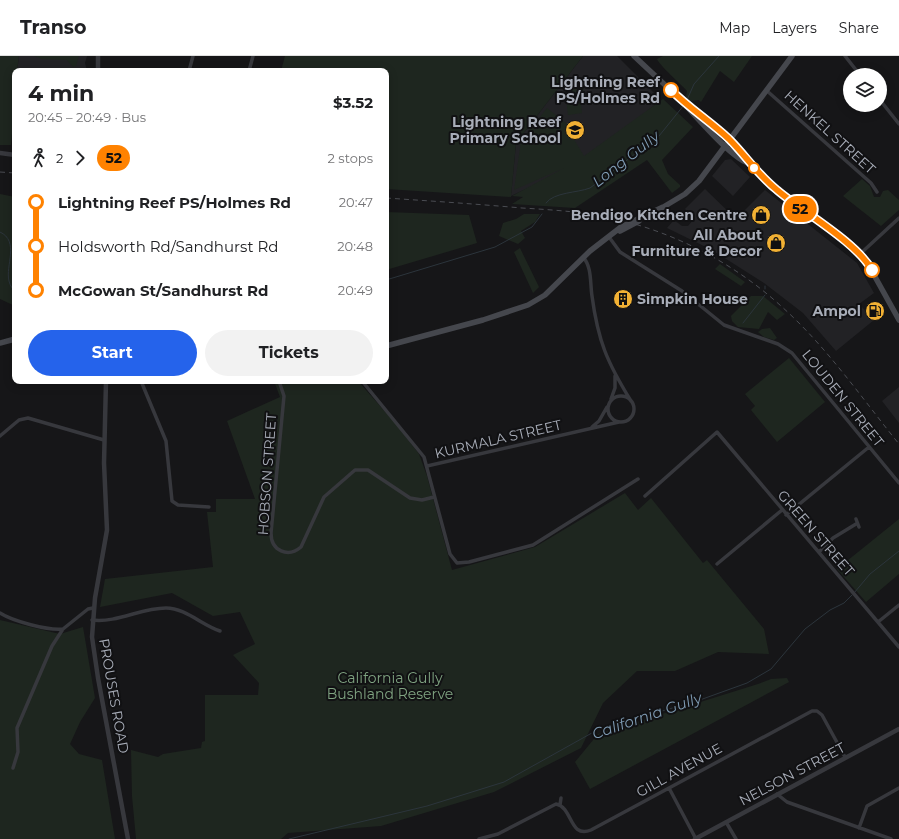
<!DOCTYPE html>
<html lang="en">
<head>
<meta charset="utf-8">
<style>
  :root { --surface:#fff; --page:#f2f2f2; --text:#202124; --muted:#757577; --line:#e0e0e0; --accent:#2563eb }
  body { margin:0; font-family:Montserrat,sans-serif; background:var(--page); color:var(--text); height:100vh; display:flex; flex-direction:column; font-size:15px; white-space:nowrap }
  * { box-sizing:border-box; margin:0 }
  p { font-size:13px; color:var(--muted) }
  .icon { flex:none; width:22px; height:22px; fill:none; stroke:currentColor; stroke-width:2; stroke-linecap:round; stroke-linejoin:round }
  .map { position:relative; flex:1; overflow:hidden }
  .panel { position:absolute; left:12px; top:12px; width:377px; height:316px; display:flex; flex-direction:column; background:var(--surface); border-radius:8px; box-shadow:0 2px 10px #0003 }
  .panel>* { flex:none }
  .badge { padding:0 8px; border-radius:13px; font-size:14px; line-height:26px }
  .buttons { position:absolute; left:843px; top:12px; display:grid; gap:8px }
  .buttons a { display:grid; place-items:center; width:44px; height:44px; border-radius:50%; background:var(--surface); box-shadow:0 2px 10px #0003; font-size:20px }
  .map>.badge { position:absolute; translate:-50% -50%; box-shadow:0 0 0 2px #fff }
  .legs { display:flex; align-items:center; gap:6px; height:44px; padding:0 16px; font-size:13px }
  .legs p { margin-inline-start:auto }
  .headline { display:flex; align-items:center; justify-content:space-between; height:68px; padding:0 16px }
  h1 { font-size:22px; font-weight:700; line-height:30px }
  .primary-button { display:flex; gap:8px; margin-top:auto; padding:8px 16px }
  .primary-button a { flex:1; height:46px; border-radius:24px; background:var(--accent); color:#fff; font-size:16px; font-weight:700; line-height:46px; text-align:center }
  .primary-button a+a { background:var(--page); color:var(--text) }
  ul { padding:0 16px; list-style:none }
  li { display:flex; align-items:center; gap:14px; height:44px; font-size:15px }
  li i { display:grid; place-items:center; width:6px; height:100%; margin:0 5px; background:currentColor }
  li i::after { content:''; width:10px; height:10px; margin:-5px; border:3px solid; border-radius:50%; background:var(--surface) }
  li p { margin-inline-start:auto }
  li:first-child i { background:linear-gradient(#0000 50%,currentColor 0) }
  li:last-child i { background:linear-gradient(currentColor 50%,#0000 0) }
  header { display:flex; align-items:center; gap:24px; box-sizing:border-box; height:56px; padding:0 20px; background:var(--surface); border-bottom:1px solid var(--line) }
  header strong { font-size:19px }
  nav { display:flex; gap:22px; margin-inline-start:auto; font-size:14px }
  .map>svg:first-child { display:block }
  .built { fill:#222225 }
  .green { fill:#1e261f }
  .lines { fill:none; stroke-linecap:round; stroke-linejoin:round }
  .stream { stroke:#2c353c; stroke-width:1 }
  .minor { stroke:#37383d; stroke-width:3.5 }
  .tertiary { stroke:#37383d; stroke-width:4.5 }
  .secondary { stroke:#45474d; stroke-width:5.5 }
  .rail { stroke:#4a4c52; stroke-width:1; stroke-dasharray:5 4; stroke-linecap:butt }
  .line-1-casing { stroke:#fff; stroke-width:9 }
  .line-1 { stroke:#ff8200; stroke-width:6 }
  .stop-1-dot { fill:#fff; stroke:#ff8200; stroke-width:2 }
  .labels { text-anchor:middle; stroke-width:4; stroke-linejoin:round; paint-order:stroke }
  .stop-label { font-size:14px; font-weight:bold; fill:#a8adb8; stroke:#111113; text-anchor:end }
  .poi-label { font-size:14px; font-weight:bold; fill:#a8adb8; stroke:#111113; text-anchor:end }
  .street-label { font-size:14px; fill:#a8adb8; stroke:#111113 }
  .park-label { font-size:14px; fill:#7fa381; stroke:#111113 }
  .water-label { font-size:15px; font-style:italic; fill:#7f9bb3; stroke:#111113 }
</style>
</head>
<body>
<header>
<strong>Transo</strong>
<nav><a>Map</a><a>Layers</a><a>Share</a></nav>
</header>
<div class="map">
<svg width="899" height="783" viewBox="0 0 899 783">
  <rect width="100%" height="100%" fill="#161618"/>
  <path class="built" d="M 19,0 L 87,0 L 85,7 L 87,15 L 17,15 Z
    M 583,0 L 617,0 L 661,44 L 584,106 L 511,140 L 516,87 Z
    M 731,103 L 750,121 L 733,140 L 712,120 L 725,104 Z
    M 705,133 L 736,163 L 765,134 L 857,207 L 874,237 L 859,248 L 874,264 L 836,295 L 803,257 L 764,227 L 712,194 L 667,172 L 674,164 L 682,170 L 688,170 L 694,163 L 685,153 Z
    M 899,331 L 899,367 L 882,345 Z"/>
  <path class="green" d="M 0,0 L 19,0 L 17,15 L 15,15 L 15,44 L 11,89 L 0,89 Z
    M 34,0 L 79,0 L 76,10 L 73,11 L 67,4 L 42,3 Z
    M 285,0 L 583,0 L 516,87 L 511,141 L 386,133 L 386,15 L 281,15 Z
    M 663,0 L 752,0 L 734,26 L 720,15 L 701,46 L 699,44 L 689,45 L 686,41 L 687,35 C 681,28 659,9 657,3 Z
    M 583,29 L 585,41 L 580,41 L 582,57 L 568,59 L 565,32 Z
    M 663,43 L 693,71 L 662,104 L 668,118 L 680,129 L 680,131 L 672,137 L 647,104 L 575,152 L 512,148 L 523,141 L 512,140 L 564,112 L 514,134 L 521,85 L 547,52 L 572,72 L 572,80 L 584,100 Z
    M 862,123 L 870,130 L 874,141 L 880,141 L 883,135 L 888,134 L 899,144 L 899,154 L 881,170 L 843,140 Z
    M 0,138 L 15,141 L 15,250 L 0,243 Z
    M 386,156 L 469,159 L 477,187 L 386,214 Z
    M 524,158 L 540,158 L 535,166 L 521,175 L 525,182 L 518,188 L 499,180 L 503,167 L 516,163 Z
    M 520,192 L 539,231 L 533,237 L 514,196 Z
    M 720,208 L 745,226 L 741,230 L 715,213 Z
    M 751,240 L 763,240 L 785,258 L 777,264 L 768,256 L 759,273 L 738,271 L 732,265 L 731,260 Z
    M 770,272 L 777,282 L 774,284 L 764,281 L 758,276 L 762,273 Z
    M 789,302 L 825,346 L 777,386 L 751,354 L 755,350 L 745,338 Z
    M 274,325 L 358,325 L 396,368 L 419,398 L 427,420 L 452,514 L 535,491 L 625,437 L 638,454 L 651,442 L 703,507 L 707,504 L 764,573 L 769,598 L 718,596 L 675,615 L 637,615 L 603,647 L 581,692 L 494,736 L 381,770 L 288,777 L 281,783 L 136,783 L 132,740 L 131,694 L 158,701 L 163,698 L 201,692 L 202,686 L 205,685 L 205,639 L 258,639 L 259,627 L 233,599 L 255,588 L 240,556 L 213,560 L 172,537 L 100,551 L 105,523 L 213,511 L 207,456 L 216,456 L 216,443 L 255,443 L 227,365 L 280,341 Z
    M 899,463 L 899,518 L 866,546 L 837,513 Z
    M 0,564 L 60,578 L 83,571 L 95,642 L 80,666 L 70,688 L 79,698 L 102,704 L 115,783 L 0,783 Z
    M 787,622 L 789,626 L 590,733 L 575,706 L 598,678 L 758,628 L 771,623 Z"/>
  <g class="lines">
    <path class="stream" d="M 687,44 L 694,28 L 719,0
      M 546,147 C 554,136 577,137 590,132 L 659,80 L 684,49
      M 0,176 C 20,185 5,210 9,225 C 10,230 13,233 15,236
      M 386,224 L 495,191 L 532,171 L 542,158
      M 765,230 L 765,233
      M 743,267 L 765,239
      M 854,537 L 870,518 L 899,495
      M 289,783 L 427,750 L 504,726 L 599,673 L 697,645 L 747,627 L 771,613 L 805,573 L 830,554 L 844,547 L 852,539"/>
    <path class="minor" d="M 845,0 L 860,19
      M 189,15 L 193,0
      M 249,15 L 253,0
      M 766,34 L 871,127 L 877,136
      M 880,44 L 899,68
      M 609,181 L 620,196 L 682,235 L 724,269 L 778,288 L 792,297 L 899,427
      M 860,198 L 899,162
      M 583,201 C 592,211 590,227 592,240 C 598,285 607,306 631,345
      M 141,325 L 166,385 L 172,445 L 178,449 L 209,451
      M 279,325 L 284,340 L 271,477 C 271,495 288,502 301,491 L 324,441 L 355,414 L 368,414 L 410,442 L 422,444 L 434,441
      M 362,325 L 424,401 L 450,498 L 457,507 L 469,506 L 533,489 L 638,423
      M608 353a13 13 0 1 1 26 0a13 13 0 1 1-26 0Z
      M 611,343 L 615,332 L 615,320
      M 592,371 L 599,365 L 607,351
      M 0,380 L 19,364 L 28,362 L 104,384
      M 427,410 L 619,366
      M 645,440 L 717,376 L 899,591
      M 786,459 L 869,391
      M 856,463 L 859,471
      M 819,496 L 833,482 L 856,468
      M 717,508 L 782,454
      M 0,557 C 12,565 49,575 63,573
      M 92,564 C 118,567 140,552 166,552 C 185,552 202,569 220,575
      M 878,566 L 899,549
      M 13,712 L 18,696 L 17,672 L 52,590 L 63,573 L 88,553 L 93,552
      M 669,732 L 696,783
      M 777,738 L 787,746 L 891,783
      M 560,749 L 561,742
      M 726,766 L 736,783
      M 859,772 L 867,750 L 899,732
      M 479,783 L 498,778 L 556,748 C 573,751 569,783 591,774 L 812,655 L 817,655 L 822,659 L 845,701"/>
    <path class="tertiary" d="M 98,15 L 98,0
      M 0,97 L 15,99
      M 106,325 L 104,407 L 107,474 L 95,542 L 92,581 L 98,622 L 128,783
      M 695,783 L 899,673"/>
    <path class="secondary" d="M 634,0 L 680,43 L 708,64 L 730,84 L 745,100 L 748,107 L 773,131 L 860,198 L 869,210 L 899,264
      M 687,51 C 700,65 732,102 748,107
      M 660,153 L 685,138 L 699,125 L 792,0
      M 620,175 L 639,165
      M 0,287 L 15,283
      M 386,290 L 483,264 L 528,249 L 545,239 L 590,195 L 621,171 L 663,151"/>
    <path class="rail" d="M 0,116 L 15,117
      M 386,142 C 431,145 476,148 522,152 C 555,154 588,156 620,164 C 680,179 736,209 781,250 C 826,290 861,341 899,388"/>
  </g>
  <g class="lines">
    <defs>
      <path id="line-1" d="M 671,34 C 689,52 711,66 729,83 C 746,100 758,119 777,134 C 804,157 855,185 872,214"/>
    </defs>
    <use href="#line-1" class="line-1-casing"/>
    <use href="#line-1" class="line-1"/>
  </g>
  <defs>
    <symbol id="school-disc" viewBox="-11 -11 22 22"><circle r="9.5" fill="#f2b134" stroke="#111113"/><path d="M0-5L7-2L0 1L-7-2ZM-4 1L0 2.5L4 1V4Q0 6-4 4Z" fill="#111"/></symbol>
    <symbol id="shop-disc" viewBox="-11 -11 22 22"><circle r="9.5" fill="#f2b134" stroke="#111113"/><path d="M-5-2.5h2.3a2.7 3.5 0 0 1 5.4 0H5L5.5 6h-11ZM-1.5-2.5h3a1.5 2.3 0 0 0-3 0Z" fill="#111"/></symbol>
    <symbol id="building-disc" viewBox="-11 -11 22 22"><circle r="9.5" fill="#f2b134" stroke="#111113"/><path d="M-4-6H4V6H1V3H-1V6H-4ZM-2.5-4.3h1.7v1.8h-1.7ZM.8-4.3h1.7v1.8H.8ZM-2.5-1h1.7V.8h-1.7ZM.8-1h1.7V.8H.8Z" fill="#111"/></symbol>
    <symbol id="fuel-disc" viewBox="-11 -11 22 22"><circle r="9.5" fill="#f2b134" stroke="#111113"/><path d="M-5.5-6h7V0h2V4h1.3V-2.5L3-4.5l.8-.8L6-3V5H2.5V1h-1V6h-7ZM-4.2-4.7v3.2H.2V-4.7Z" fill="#111"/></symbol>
  </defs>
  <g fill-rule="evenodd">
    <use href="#school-disc" x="564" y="63" width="22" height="22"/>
    <use href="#shop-disc" x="750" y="148" width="22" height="22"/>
    <use href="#shop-disc" x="765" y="176" width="22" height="22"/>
    <use href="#building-disc" x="612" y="232" width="22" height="22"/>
    <use href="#fuel-disc" x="864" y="244" width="22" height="22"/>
  </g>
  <g class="stop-1-dot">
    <circle cx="671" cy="34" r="7"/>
    <circle cx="754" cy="112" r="5"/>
    <circle cx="872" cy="214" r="7"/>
  </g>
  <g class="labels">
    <g class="stop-label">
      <text x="660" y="31">Lightning Reef<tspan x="660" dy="16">PS/Holmes Rd</tspan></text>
    </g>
    <g class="poi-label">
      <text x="561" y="71">Lightning Reef<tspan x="561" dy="16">Primary School</tspan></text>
      <text x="747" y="164">Bendigo Kitchen Centre</text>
      <text x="762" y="184">All About<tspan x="762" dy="16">Furniture &amp; Decor</tspan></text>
      <text x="637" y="248" text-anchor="start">Simpkin House</text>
      <text x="861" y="260">Ampol</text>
    </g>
    <g class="street-label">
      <text transform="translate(830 76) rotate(42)" y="5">HENKEL STREET</text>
      <text transform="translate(843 342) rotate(51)" y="5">LOUDEN STREET</text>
      <text transform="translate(498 383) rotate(-13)" y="5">KURMALA STREET</text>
      <text transform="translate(267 418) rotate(-86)" y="5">HOBSON STREET</text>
      <text transform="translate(816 477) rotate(49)" y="5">GREEN STREET</text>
      <text transform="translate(114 640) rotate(80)" y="5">PROUSES ROAD</text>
      <text transform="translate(679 714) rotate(-29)" y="5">GILL AVENUE</text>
      <text transform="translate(792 718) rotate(-28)" y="5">NELSON STREET</text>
    </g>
    <g class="park-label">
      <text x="390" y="627">California Gully<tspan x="390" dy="16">Bushland Reserve</tspan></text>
    </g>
    <g class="water-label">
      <text transform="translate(626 103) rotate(-38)" y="5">Long Gully</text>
      <text transform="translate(647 660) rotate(-19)" y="5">California Gully</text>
    </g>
  </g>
</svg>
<div class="buttons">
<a><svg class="icon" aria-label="layers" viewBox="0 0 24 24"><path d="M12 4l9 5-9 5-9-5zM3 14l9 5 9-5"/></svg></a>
</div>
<b class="badge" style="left:800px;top:153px;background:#ff8200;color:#111">52</b>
<section class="panel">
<div class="headline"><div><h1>4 min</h1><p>20:45 – 20:49 · Bus</p></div><b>$3.52</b></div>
<div class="legs"><svg class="icon" aria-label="walk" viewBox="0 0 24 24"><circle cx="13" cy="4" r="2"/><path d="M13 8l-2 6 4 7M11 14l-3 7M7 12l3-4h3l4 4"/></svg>2<svg class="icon" aria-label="forward" viewBox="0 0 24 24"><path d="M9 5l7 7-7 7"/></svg><b class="badge" style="background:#ff8200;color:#111">52</b><p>2 stops</p></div>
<ul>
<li><i style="color:#ff8200"></i><b>Lightning Reef PS/Holmes Rd</b><p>20:47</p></li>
<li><i style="color:#ff8200"></i><span>Holdsworth Rd/Sandhurst Rd</span><p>20:48</p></li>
<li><i style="color:#ff8200"></i><b>McGowan St/Sandhurst Rd</b><p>20:49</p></li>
</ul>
<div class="primary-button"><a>Start</a><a>Tickets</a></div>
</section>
</div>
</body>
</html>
